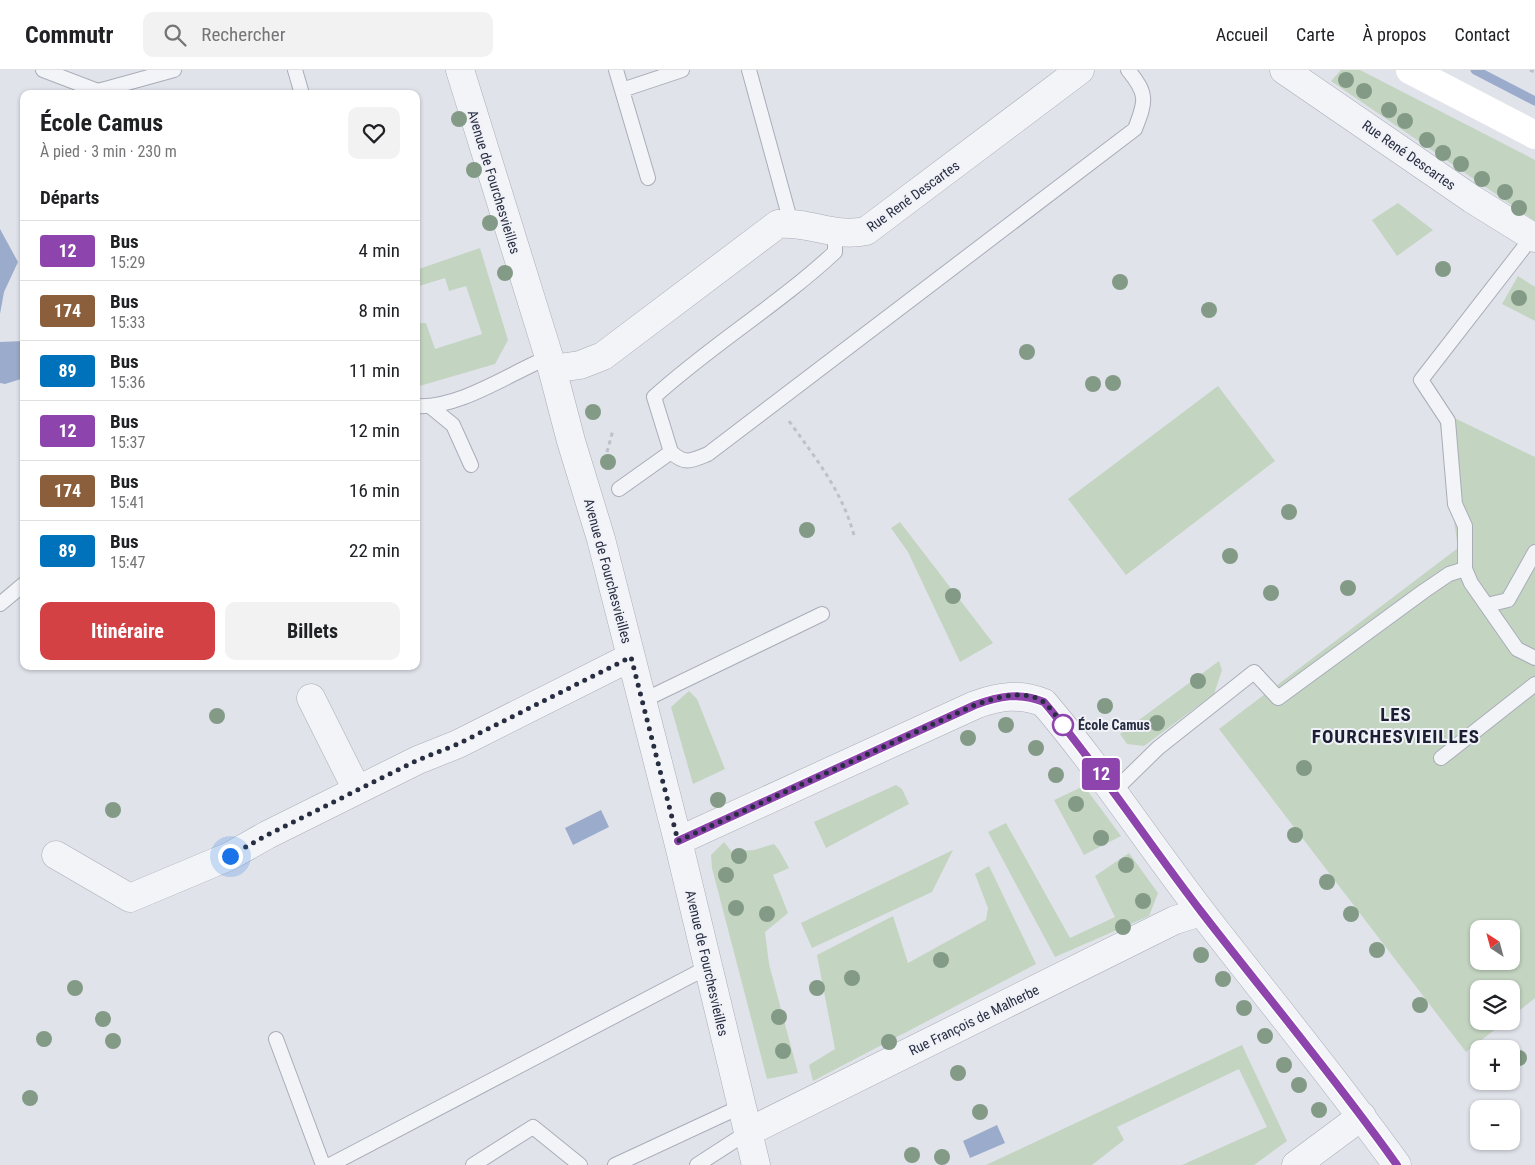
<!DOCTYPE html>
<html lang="fr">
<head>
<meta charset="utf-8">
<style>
  :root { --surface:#fff; --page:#f2f2f2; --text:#202124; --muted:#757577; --line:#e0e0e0; --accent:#d34144 }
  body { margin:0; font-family:"Roboto Condensed",sans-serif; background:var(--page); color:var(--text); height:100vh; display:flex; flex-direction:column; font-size:19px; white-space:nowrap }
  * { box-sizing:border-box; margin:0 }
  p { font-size:16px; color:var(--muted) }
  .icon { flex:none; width:28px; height:28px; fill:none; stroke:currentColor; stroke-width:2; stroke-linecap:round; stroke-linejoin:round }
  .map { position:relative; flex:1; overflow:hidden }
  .details { position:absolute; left:20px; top:20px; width:400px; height:580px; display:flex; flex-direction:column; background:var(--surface); border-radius:10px; box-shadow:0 1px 4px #0004 }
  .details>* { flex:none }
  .badge { padding:0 10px; border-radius:4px; font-size:18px; line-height:32px }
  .needle { width:32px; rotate:324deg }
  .controls { position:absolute; left:1470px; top:850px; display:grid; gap:10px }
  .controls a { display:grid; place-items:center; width:50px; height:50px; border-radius:10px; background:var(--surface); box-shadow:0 1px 4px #0004; font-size:25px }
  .you { position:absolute; width:25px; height:25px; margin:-12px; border:4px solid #fff; border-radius:50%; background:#1a73e8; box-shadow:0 0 0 8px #1a73e833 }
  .map>.badge { position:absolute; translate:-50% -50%; box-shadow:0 0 0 2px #fff }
  h2 { padding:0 20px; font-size:19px; line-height:45px }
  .round { display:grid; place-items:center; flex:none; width:52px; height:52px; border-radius:10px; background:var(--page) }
  .headline { display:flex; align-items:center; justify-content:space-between; height:85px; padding:0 20px }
  h1 { font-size:24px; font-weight:700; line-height:38px }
  .primary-button { display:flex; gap:10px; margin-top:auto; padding:10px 20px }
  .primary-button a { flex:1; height:58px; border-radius:10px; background:var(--accent); color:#fff; font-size:20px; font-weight:700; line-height:58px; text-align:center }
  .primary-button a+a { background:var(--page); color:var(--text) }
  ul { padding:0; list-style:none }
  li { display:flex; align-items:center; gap:15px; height:60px; padding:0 20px; border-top:1px solid var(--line) }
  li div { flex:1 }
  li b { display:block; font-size:19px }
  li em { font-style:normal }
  li .badge { min-width:55px; font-weight:700; text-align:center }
  header { display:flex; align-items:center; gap:30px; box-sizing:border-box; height:70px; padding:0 25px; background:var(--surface); border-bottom:1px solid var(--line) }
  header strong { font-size:24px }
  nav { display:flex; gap:28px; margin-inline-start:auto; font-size:18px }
  .search { width:350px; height:45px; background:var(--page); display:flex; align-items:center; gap:12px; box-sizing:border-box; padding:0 18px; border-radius:10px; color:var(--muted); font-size:19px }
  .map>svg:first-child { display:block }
  .green { fill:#c3d4c1; fill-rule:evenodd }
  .water { fill:#9aabcb }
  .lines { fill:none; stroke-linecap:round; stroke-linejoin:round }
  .stream { stroke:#9aabcb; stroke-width:9 }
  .lane-casing { stroke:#a9adb8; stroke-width:16 }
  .street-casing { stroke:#a9adb8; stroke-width:29 }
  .path { stroke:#bec1c9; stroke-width:3; stroke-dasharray:4 4; stroke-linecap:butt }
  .lane { stroke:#f3f4f8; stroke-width:14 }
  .street { stroke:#f3f4f8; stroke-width:28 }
  .secondary { stroke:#fff; stroke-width:28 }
  .tree { fill:#839a86 }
  .line-casing { stroke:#fff; stroke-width:11 }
  .line { stroke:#8e44ad; stroke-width:8 }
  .walk { stroke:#282e42; stroke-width:5; stroke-dasharray:0 9 }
  .stop-dot { fill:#fff; stroke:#8e44ad; stroke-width:2.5 }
  .labels { text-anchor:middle; stroke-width:4; stroke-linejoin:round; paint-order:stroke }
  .street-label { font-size:14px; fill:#282e42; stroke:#f0f2f7 }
  .stop-label { font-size:14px; font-weight:bold; fill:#282e42; stroke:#f0f2f7; text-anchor:start }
  .district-label { font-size:19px; font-weight:bold; letter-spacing:1px; fill:#1a1f33; stroke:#f0f2f7 }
</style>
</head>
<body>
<header>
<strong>Commutr</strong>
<div class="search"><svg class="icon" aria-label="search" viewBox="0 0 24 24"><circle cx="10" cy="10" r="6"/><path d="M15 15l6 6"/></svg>Rechercher</div>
<nav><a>Accueil</a><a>Carte</a><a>À propos</a><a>Contact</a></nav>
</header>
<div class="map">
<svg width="1535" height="1095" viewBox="0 0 1535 1095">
  <rect width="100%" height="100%" fill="#e0e3ea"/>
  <path class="green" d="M 1341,0 L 1360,0 L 1535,90 L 1535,151 L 1331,11 Z
    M 1398,133 L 1433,160 L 1397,186 L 1372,150 Z
    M 480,178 L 508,270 L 495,294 L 416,317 L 416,253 L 426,253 L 435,279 L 482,264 L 466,216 L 449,221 L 445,208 L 416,217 L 416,200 Z
    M 1518,206 L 1535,217 L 1535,251 L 1502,234 Z
    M 1218,316 L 1275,391 L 1126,505 L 1068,429 Z
    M 1438,340 L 1535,387 L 1535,928 L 1511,947 L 1511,919 L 1479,919 L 1479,951 L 1506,951 L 1466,982 L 1219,659 L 1458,478 ZM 1479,859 L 1511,859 L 1511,891 L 1479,891 Z
    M 900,452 L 993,573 L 960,592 L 908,482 L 891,458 Z
    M 1219,591 L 1222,600 L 1214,624 L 1144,676 L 1127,674 L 1120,664 Z
    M 689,621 L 697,629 L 725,699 L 693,714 L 671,637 Z
    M 896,715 L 902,719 L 909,734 L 826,778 L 814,752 Z
    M 1084,716 L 1121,766 L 1084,785 L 1054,730 Z
    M 1006,753 L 1070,868 L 1115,847 L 1095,806 L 1129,783 L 1158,823 L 1149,846 L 1055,887 L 988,762 Z
    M 724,772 L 732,782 L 754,780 L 774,774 L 779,780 L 789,798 L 773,805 L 788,843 L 765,862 L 769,894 L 798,1003 L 767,1009 L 712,798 L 711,785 Z
    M 953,780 L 932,822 L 812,878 L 801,853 Z
    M 989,796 L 1036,894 L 813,1011 L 809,995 L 835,979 L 817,885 L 893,846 L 908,893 L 986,850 L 988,838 L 975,804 Z
    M 1242,975 L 1287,1071 L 1254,1095 L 1182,1095 L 1267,1057 L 1239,999 L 1117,1057 L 1124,1070 L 1092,1095 L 986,1095 Z"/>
  <path class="water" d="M 0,159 L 18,192 L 4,222 L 0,244 Z
    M 24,271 L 24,308 L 5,314 L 0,313 L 0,272 Z
    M 601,740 L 609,757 L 573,775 L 565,758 Z
    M 997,1055 L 1005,1073 L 970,1088 L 963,1071 Z"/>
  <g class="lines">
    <path class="stream" d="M 1475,0 L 1535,31"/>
    <defs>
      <path id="lane" d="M 43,0 L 98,21 L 174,0
        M 295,0 L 302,24
        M 616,0 L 648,108
        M 749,0 L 791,153
        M 622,20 L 682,0
        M 1532,167 L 1421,310 L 1448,351 L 1455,434 L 1465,456 L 1465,499 L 1471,513 L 1517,579 L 1535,588
        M 416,336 C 459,339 510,303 549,287
        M 431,337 L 453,355 L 471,395
        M 671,382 C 685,395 691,391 708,384 L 1135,59 C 1146,31 1148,24 1128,0
        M 619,419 L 671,382 L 654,327 C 711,275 778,235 835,182 L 835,164
        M 0,534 L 24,514
        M 1487,535 L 1508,530 L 1535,482
        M 642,631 L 822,544
        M 1441,688 L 1535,614
        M 1114,721 L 1158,678 L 1254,602 L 1278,628 L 1424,521 L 1449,504 L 1465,499
        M 276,969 L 323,1095
        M 330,1095 L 708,897
        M 473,1095 L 533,1057 L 580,1095
        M 615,1095 L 742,1036
        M 697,1095 L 748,1062"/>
      <path id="street" d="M 460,0 L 549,287 L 571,371 L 601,469 L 678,771 L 756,1095
        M 1284,0 L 1472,129 L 1535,168
        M 552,299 L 580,295 L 603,286 L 778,154 C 810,151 832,168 866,161 L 1080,0
        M 311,628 L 357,720
        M 678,771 L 975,635 C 999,626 1020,623 1044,633 C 1101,700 1149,774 1203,844 C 1268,928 1335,1009 1397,1095
        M 56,785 L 130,828 L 230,786 L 267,765 L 418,690 L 458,674 L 631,587
        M 748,1062 L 1175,850 L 1201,842
        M 1296,1095 L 1362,1046"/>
    </defs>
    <use href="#lane" class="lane-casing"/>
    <use href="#street" class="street-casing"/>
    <path class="path" d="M 1530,0 L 1535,2
      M 789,351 C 816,389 841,419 854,465
      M 607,382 L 613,360"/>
    <use href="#lane" class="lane"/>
    <use href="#street" class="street"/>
    <path class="secondary" d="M 1410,0 L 1535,65"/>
  </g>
  <g class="tree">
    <circle cx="1346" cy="10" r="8"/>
    <circle cx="1364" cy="21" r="8"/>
    <circle cx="1389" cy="40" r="8"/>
    <circle cx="459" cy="49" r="8"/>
    <circle cx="1405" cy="51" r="8"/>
    <circle cx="1427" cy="70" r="8"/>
    <circle cx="1443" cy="83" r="8"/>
    <circle cx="1461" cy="94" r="8"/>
    <circle cx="474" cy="100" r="8"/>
    <circle cx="1482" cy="109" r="8"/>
    <circle cx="1505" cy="122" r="8"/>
    <circle cx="1519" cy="138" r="8"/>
    <circle cx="490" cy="153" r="8"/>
    <circle cx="1443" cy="199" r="8"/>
    <circle cx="505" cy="203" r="8"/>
    <circle cx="1120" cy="212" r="8"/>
    <circle cx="1519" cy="228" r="8"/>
    <circle cx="1209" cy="240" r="8"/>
    <circle cx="1027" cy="282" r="8"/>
    <circle cx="1113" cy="313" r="8"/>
    <circle cx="1093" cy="314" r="8"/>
    <circle cx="593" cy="342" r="8"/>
    <circle cx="608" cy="392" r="8"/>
    <circle cx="1289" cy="442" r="8"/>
    <circle cx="807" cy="460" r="8"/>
    <circle cx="1230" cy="486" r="8"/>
    <circle cx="1348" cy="518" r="8"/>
    <circle cx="1271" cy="523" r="8"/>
    <circle cx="953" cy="526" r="8"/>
    <circle cx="1198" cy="611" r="8"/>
    <circle cx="1105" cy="636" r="8"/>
    <circle cx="217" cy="646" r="8"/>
    <circle cx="1157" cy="653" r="8"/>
    <circle cx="1006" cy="655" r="8"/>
    <circle cx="968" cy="668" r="8"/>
    <circle cx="1036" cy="678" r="8"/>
    <circle cx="1304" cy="698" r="8"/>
    <circle cx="1056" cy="705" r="8"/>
    <circle cx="718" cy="730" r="8"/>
    <circle cx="1076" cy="734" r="8"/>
    <circle cx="113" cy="740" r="8"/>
    <circle cx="1295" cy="765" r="8"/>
    <circle cx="1101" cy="768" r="8"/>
    <circle cx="739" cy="786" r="8"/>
    <circle cx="1126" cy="795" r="8"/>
    <circle cx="726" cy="805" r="8"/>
    <circle cx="1327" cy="812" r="8"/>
    <circle cx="1143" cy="831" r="8"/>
    <circle cx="736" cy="838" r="8"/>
    <circle cx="767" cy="844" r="8"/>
    <circle cx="1351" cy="844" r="8"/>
    <circle cx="1123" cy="857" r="8"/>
    <circle cx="1377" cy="880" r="8"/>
    <circle cx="1201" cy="885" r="8"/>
    <circle cx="941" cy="890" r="8"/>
    <circle cx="852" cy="908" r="8"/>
    <circle cx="1223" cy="909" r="8"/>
    <circle cx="75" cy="918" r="8"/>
    <circle cx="817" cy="918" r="8"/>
    <circle cx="1420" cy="935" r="8"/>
    <circle cx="1244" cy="938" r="8"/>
    <circle cx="779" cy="947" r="8"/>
    <circle cx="103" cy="949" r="8"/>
    <circle cx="1265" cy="966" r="8"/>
    <circle cx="44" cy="969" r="8"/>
    <circle cx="113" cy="971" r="8"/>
    <circle cx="889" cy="972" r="8"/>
    <circle cx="783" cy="981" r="8"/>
    <circle cx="1519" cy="988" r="8"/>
    <circle cx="1284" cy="995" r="8"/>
    <circle cx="958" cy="1003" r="8"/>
    <circle cx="1299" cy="1015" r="8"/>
    <circle cx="30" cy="1028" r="8"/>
    <circle cx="1319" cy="1040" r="8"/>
    <circle cx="980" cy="1042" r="8"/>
    <circle cx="912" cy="1085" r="8"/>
    <circle cx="942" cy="1087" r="8"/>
  </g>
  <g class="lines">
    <defs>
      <path id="line" d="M 678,771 L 975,635 C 999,626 1020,622 1044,632 C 1101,700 1149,774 1203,844 C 1268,928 1336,1009 1397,1095"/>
    </defs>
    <use href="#line" class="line-casing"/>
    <use href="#line" class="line"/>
    <path class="walk" d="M 230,786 L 267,765 L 418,690 L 458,674 L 631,587 L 678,771 L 975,635 C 995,628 1027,617 1046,634 C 1052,640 1058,648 1063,655"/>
  </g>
  <circle class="stop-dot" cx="1063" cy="655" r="10"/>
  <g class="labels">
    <g class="street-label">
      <text transform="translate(1409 85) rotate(35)" y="5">Rue René Descartes</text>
      <text transform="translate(494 112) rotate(73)" y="5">Avenue de Fourchesvieilles</text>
      <text transform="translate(913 126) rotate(-36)" y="5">Rue René Descartes</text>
      <text transform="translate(608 501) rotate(75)" y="5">Avenue de Fourchesvieilles</text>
      <text transform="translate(707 893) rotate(77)" y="5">Avenue de Fourchesvieilles</text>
      <text transform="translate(974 950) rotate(-26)" y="5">Rue François de Malherbe</text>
    </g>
    <g class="stop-label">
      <text x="1078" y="660">École Camus</text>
    </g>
    <g class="district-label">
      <text x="1396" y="651">LES<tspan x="1396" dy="22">FOURCHESVIEILLES</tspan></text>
    </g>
  </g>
</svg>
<div class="controls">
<a><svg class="needle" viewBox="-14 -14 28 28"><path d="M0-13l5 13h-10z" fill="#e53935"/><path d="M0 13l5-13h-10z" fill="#757577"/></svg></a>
<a><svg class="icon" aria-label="layers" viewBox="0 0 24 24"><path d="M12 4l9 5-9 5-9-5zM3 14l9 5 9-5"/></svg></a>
<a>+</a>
<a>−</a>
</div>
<div class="you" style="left:230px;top:786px"></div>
<b class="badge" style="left:1101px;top:704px;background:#8e44ad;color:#fff">12</b>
<section class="details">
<div class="headline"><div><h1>École Camus</h1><p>À pied · 3 min · 230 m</p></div><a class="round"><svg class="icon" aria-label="heart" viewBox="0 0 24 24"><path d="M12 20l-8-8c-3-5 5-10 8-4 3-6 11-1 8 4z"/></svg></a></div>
<h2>Départs</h2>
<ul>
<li><span class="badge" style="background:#8e44ad;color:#fff">12</span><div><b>Bus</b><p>15:29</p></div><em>4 min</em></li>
<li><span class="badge" style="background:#8b5e3c;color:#fff">174</span><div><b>Bus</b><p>15:33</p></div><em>8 min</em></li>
<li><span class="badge" style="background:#0072bc;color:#fff">89</span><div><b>Bus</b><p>15:36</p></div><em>11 min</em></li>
<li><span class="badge" style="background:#8e44ad;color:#fff">12</span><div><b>Bus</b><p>15:37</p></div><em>12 min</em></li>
<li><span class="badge" style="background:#8b5e3c;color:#fff">174</span><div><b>Bus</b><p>15:41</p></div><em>16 min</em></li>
<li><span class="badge" style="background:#0072bc;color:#fff">89</span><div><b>Bus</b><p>15:47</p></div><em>22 min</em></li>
</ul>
<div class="primary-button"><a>Itinéraire</a><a>Billets</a></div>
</section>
</div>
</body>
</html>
